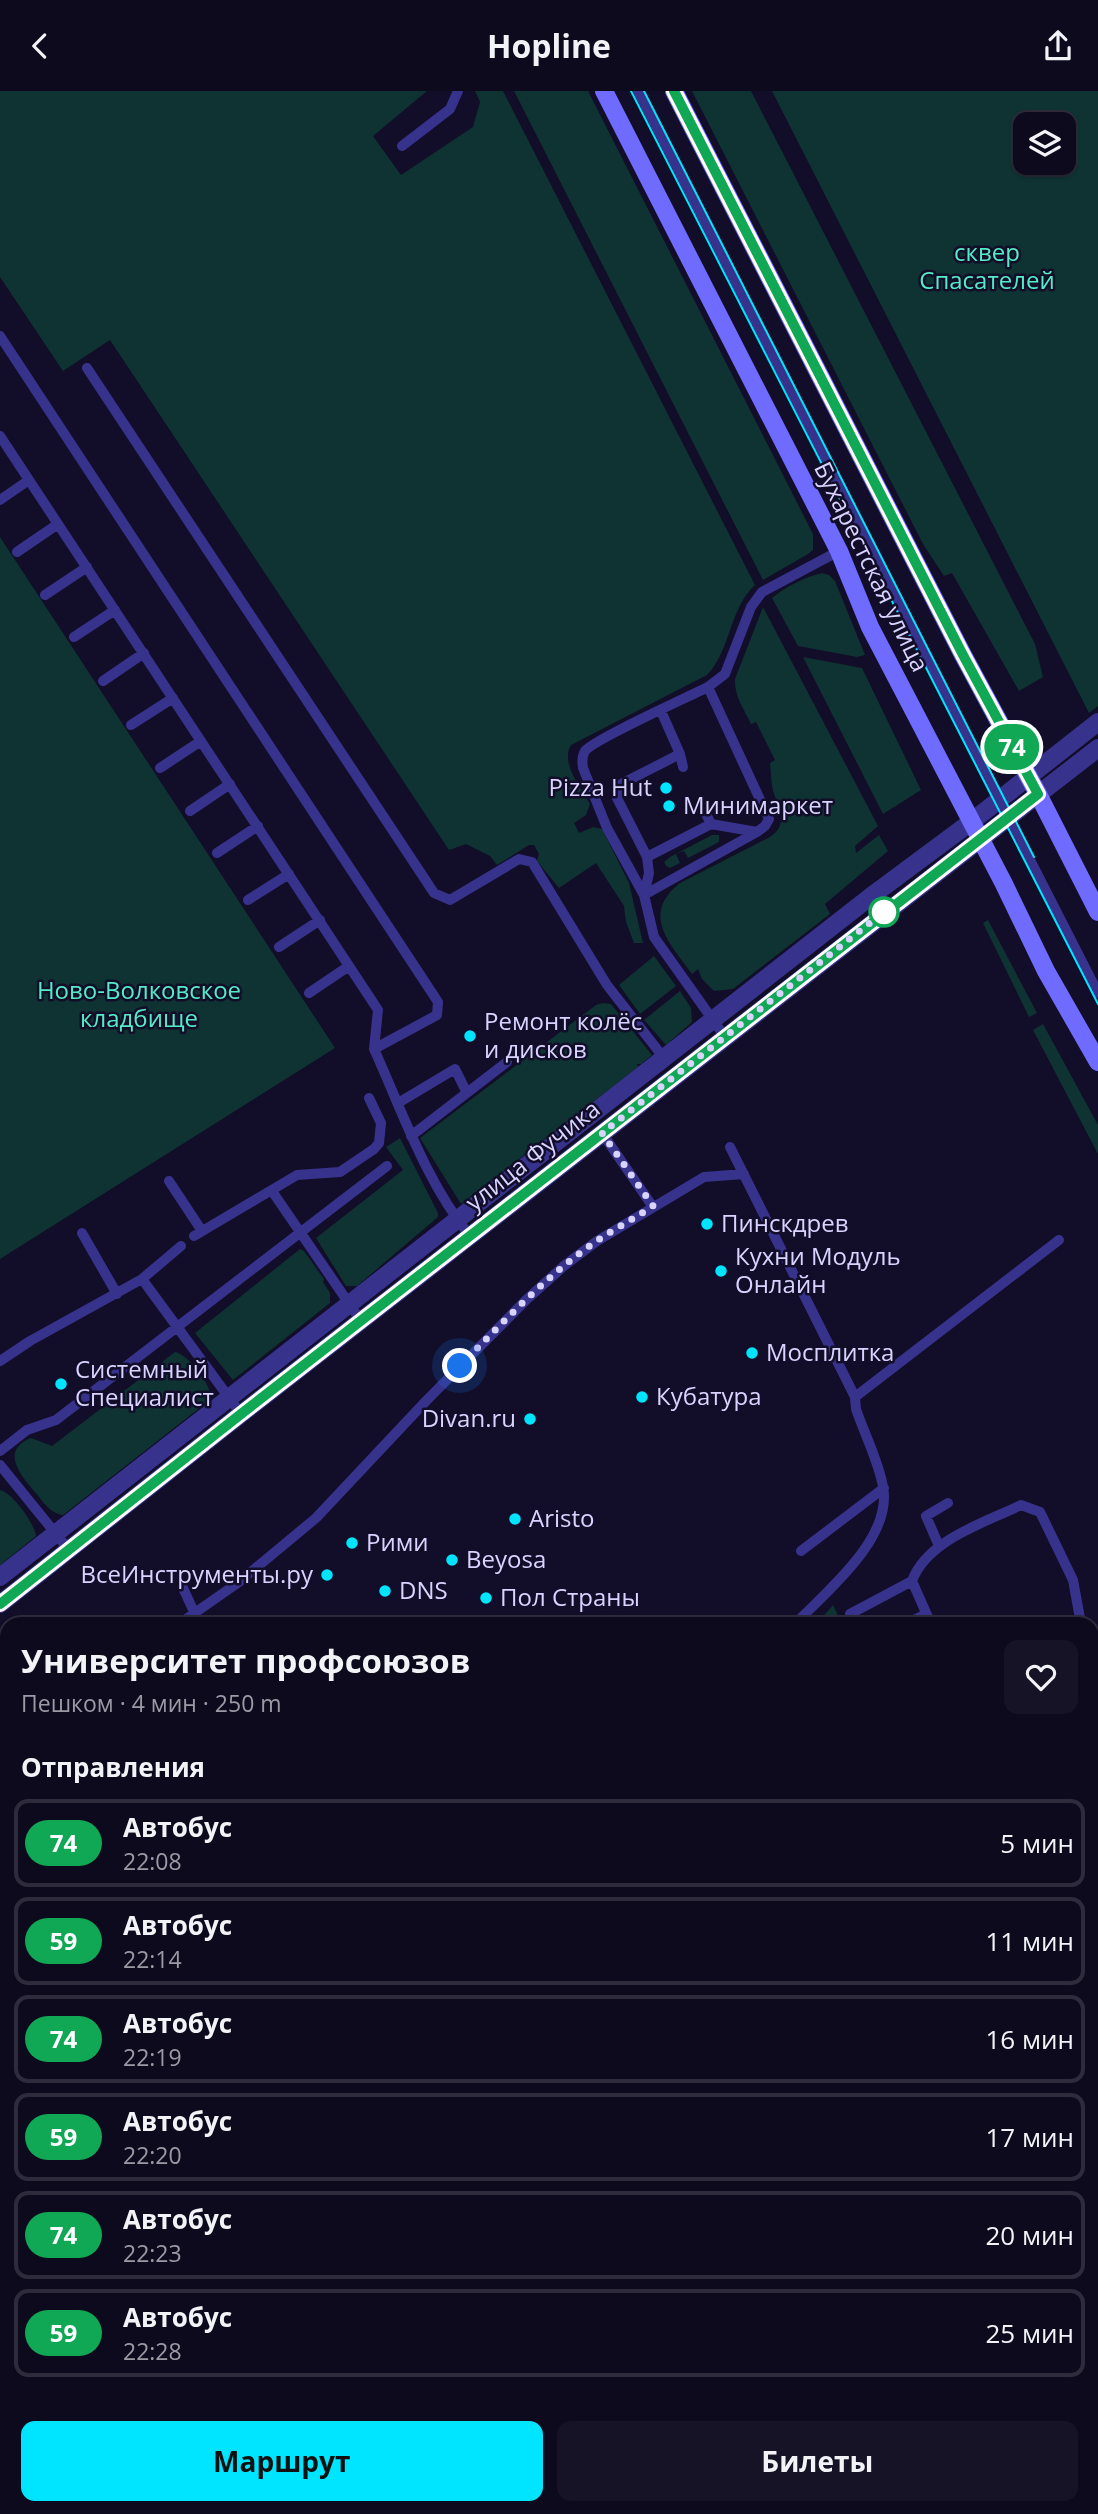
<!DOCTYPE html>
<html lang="ru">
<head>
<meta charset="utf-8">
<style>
  :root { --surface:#0e0a1e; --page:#171327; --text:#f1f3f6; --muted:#9b9aa4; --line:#2e2b3c; --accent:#00e5ff }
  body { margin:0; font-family:"Open Sans",sans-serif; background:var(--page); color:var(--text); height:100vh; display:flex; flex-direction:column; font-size:26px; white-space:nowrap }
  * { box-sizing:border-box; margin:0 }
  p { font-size:23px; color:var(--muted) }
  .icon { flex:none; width:38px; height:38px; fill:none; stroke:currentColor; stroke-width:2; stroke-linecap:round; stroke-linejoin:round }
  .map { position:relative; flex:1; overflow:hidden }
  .sheet { position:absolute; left:0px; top:1526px; width:1099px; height:898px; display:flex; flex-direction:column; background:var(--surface); border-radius:21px 21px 0 0; box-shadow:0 2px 5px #0004,0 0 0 2px var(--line) }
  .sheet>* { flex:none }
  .badge { padding:0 14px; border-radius:23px; font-size:24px; line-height:46px }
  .controls { position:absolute; left:1013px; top:21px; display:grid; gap:14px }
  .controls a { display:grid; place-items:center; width:63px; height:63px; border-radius:14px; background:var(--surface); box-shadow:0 2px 5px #0004,0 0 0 2px var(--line); font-size:35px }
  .you { position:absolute; width:35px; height:35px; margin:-18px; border:5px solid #fff; border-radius:50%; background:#1a73e8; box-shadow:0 0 0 10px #1a73e833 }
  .map>.badge { position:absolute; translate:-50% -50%; box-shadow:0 0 0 4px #fff }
  h2 { padding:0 21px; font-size:26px; line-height:63px }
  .round { display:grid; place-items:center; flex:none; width:74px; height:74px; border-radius:14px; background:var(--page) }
  .head { display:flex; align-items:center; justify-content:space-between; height:119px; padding:0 21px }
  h1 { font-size:33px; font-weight:700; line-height:52px }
  .cta { display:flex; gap:14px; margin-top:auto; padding:14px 21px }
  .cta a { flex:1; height:80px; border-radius:14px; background:var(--accent); color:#111; font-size:28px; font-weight:700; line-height:80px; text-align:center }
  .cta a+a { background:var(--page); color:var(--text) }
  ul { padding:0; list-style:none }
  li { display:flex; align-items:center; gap:21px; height:88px; margin:0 14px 10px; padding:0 7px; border:4px solid var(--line); border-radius:14px }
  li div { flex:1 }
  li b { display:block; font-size:26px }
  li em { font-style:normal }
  li .badge { min-width:77px; font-weight:700; text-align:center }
  header { display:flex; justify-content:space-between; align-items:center; height:91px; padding:0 21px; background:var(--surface); font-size:32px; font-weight:700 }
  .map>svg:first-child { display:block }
  .green { fill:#0f3332; fill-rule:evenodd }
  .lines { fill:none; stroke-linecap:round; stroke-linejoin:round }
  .lane { stroke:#37338c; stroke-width:10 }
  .street { stroke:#37338c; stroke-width:18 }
  .secondary { stroke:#6f6bff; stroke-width:18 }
  .tram { stroke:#00e5ff; stroke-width:2 }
  .line-casing { stroke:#fff; stroke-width:16 }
  .line { stroke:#10a855; stroke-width:10 }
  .walk { stroke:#d9d4ff; stroke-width:7; stroke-dasharray:0 12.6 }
  .poi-dot { fill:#00e5ff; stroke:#120d28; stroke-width:2.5 }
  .stop-dot { fill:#fff; stroke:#10a855; stroke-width:3.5 }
  .labels { text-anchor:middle; stroke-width:5; stroke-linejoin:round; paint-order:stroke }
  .park-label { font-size:24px; fill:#53ecc6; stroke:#120d28 }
  .street-label { font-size:24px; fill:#d9d4ff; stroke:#120d28 }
  .poi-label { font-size:24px; fill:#d9d4ff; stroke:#120d28; text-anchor:start }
</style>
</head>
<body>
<header><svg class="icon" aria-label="back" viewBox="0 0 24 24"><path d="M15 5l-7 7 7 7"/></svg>Hopline<svg class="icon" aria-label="share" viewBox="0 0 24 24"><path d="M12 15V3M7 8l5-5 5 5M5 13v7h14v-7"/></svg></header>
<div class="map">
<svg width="1098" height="2423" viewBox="0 0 1098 2423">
  <rect width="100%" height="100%" fill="#120d28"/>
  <path class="green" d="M 0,0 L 427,0 L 373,45 L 401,84 L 473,36 L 480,11 L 475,0 L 503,0 L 755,494 C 729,518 731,559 707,584 L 571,654 C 560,672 581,697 590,713 L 586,724 L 574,732 L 579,742 L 593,736 L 602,738 L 629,792 L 643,852 L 634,852 L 626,831 L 624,815 L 596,772 L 559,797 L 537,770 L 539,763 L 534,754 L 529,754 L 497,774 L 490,765 L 466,753 L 449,759 L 110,249 L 63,280 L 0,186 Z
    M 514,0 L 588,0 L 813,443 L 813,459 L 808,463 L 763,489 Z
    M 692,0 L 751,0 L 1035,553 L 1043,586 L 1019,600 L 952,482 L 944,485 L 923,453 Z
    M 772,0 L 1098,0 L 1098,615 L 1089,622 ZM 1026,33 L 1064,33 L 1064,72 L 1026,72 Z
    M 0,446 L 335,957 L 0,1168 Z
    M 822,482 L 829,484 L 835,490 L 865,564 L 857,566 L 798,555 L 772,507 C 785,496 805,486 822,482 Z
    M 763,516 L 878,735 L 855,755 L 856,762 L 879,744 L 888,760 L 825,813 L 830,823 L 733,898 L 714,900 L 702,888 L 698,878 L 692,883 C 670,853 640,823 680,792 L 770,746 C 789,733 779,718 773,700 C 771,691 771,681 770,672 L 775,669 L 756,631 L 751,633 C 744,618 734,605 735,588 Z
    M 803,566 L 862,577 L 921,699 L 883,723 Z
    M 712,744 L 719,744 L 719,751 L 688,767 L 684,760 L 676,763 L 680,772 L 670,777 L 666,775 L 664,771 L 670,766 Z
    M 988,829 L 1037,922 L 1029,926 L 983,832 Z
    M 654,865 L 676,895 L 640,923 L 619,894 Z
    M 680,900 L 691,917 L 692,931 L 666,954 L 644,929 Z
    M 603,912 L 611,913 L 652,964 L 641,973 L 637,973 L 638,976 L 461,1113 L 420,1047 L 596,914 Z
    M 1043,933 L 1098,1034 L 1098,1063 L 1033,939 Z
    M 400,1047 L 438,1122 L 438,1126 L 357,1195 L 346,1195 L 316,1147 L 403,1079 L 386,1056 Z
    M 300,1158 L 304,1160 L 324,1188 L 323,1191 L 330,1202 L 330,1212 L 233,1289 L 195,1242 Z
    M 175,1261 C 189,1264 212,1294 211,1308 L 63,1424 C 49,1422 43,1410 34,1400 C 20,1384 0,1359 31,1347 L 52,1355 Z
    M 0,1399 C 12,1401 35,1433 36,1445 L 0,1474 Z
    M 833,1514 L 842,1533 L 816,1533 Z
    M 7,2195 L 7,2255 L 0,2237 L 0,2197 Z
    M 7,2389 L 7,2417 L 24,2417 L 27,2423 L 0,2423 L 0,2391 Z
    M 404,2417 L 434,2417 L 437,2423 L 407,2423 Z
    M 724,2417 L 793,2417 L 796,2423 L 727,2423 Z"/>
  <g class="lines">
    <path class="lane" d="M 638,0 L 1098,902
      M 402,55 L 450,18 L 458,0
      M 0,245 L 438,911 L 437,924 L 374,958 C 403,1022 426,1091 470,1145
      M 87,277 L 434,802 L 450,809 L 519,768 L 532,771 L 607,894 L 664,967
      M 0,345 L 378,919 L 374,958
      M 0,409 L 29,389
      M 17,461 L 58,433
      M 45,504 L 87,476
      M 74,546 L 115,519
      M 103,590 L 144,562
      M 708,596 L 769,728 L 765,735 L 757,741 L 644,804 L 607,737 L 583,677 C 582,671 582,665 585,660 C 593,649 688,606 708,596 Z
      M 708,596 L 725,583 L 751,516 L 762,501 L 839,460
      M 661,620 L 680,663 L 683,676
      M 131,634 L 173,607
      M 680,663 L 623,692 L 617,696 L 617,707 L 647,766 L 649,782 L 644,804 L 654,846 L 725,946
      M 160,677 L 201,650
      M 702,715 L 711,733
      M 190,720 L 230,693
      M 217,762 L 258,735
      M 647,766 L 711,733 L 757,741
      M 248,809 L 289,783
      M 279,856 L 320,829
      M 309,902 L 349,875
      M 398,1012 L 455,978 L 467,1002
      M 602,1042 L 653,1116
      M 411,1045 L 507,971
      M 730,1056 L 855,1306 L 856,1318 C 864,1342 879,1371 883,1396 C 893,1447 827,1500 795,1533
      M 169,1090 L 202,1140
      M 272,1100 L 361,1230
      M 82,1142 L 117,1203
      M 194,1145 L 297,1084 L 340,1081 L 374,1058 L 379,1052 L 381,1032 L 369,1007
      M 142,1188 L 241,1323
      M 0,1270 L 30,1250 L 142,1188 L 181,1155
      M 855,1306 L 1059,1149
      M 0,1360 L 27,1339 L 56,1329 L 387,1075
      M 0,1374 L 69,1459
      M 939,1455 L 926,1425 L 948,1412
      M 801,1460 L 884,1397
      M 183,1497 L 195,1523
      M 850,1523 L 912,1490
      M 179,1533 L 239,1491 L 316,1427 L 426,1310 L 526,1209 L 565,1174 L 597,1150 L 704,1086 L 744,1083
      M 906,1533 L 926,1523
      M 931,1533 L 912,1490 C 927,1449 984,1432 1021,1414 L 1040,1421 L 1073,1489 L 1081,1533
      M 1092,1552 L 1098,1549
      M 0,1570 L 7,1592
      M 0,1620 L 7,1616
      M 1092,1699 L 1098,1711
      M 1092,1861 L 1098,1858
      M 1092,2077 L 1098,2089
      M 0,2185 L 7,2183
      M 0,2308 L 7,2306
      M 0,2383 L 7,2381
      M 143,2417 L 145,2423
      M 332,2417 L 333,2419
      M 509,2417 L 512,2423
      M 700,2417 L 703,2423
      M 807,2417 L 810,2423
      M 60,2423 L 77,2417
      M 287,2423 L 303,2417"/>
    <path class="street" d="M 0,1486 L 870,806 L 971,731 L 1098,631
      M 0,1513 L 241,1323 L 1098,657
      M 0,2269 L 7,2288
      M 0,2324 L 7,2343
      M 35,2417 L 38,2423
      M 57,2417 L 59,2423"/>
    <path class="secondary" d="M 604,0 L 839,460 L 870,536 L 1003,791 L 1046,880 L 1098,971
      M 674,0 L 963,564 L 1038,703 L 1098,821"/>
    <path class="tram" d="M 631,0 L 1098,913
      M 644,0 L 1034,766"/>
  </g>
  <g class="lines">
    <defs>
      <path id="line" d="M 0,1513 L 241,1323 L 1038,703 L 963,564 L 674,0"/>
    </defs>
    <use href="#line" class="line-casing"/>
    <use href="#line" class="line"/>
    <path class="walk" d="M 460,1275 C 503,1231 547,1184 598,1149 C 616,1137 635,1127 653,1115 L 602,1042 L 884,821"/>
  </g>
  <g class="poi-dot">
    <circle cx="666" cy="697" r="7"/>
    <circle cx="669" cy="715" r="7"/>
    <circle cx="470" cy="945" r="7"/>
    <circle cx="707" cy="1133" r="7"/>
    <circle cx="721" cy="1180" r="7"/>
    <circle cx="752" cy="1262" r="7"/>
    <circle cx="61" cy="1293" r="7"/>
    <circle cx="642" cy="1306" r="7"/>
    <circle cx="530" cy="1328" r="7"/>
    <circle cx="515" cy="1428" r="7"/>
    <circle cx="352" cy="1452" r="7"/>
    <circle cx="452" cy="1469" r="7"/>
    <circle cx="327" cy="1484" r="7"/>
    <circle cx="385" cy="1500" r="7"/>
    <circle cx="486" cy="1507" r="7"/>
  </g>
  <circle class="stop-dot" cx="884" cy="821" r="14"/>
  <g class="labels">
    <g class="park-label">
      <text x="987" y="170">cквер<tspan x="987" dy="28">Спасателей</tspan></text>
      <text x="139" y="908">Ново-Волковское<tspan x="139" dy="28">кладбище</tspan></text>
    </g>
    <g class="street-label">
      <text transform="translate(871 476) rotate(64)" y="8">Бухарестская улица</text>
      <text transform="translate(533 1065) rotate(-38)" y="8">улица Фучика</text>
    </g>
    <g class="poi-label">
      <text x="652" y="705" text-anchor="end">Pizza Hut</text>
      <text x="683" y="723">Минимаркет</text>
      <text x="484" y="939">Ремонт колёс<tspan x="484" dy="28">и дисков</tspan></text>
      <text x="721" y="1141">Пинскдрев</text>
      <text x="735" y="1174">Кухни Модуль<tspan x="735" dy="28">Онлайн</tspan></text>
      <text x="766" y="1270">Мосплитка</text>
      <text x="75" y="1287">Системный<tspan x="75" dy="28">Специалист</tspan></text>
      <text x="656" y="1314">Кубатура</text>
      <text x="516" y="1336" text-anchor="end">Divan.ru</text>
      <text x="529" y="1436">Aristo</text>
      <text x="366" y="1460">Рими</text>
      <text x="466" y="1477">Beyosa</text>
      <text x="313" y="1492" text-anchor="end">ВсеИнструменты.ру</text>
      <text x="399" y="1508">DNS</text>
      <text x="500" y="1515">Пол Страны</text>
    </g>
  </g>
</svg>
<div class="controls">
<a><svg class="icon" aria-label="layers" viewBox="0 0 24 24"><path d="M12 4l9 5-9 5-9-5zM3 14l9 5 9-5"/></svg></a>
</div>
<div class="you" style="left:460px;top:1275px"></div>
<b class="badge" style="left:1012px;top:656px;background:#10a855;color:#fff">74</b>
<section class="sheet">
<div class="head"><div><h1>Университет профсоюзов</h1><p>Пешком · 4 мин · 250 m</p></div><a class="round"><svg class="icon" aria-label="heart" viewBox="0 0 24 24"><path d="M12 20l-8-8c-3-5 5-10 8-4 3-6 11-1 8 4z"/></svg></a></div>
<h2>Отправления</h2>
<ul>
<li><span class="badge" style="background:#10a855;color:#fff">74</span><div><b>Автобус</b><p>22:08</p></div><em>5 мин</em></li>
<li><span class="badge" style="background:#10a855;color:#fff">59</span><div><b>Автобус</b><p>22:14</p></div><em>11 мин</em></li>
<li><span class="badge" style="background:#10a855;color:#fff">74</span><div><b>Автобус</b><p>22:19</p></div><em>16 мин</em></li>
<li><span class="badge" style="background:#10a855;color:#fff">59</span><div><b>Автобус</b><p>22:20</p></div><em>17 мин</em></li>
<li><span class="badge" style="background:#10a855;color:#fff">74</span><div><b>Автобус</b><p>22:23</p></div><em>20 мин</em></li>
<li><span class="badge" style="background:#10a855;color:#fff">59</span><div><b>Автобус</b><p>22:28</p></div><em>25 мин</em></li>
</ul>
<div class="cta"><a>Маршрут</a><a>Билеты</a></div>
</section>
</div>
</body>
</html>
